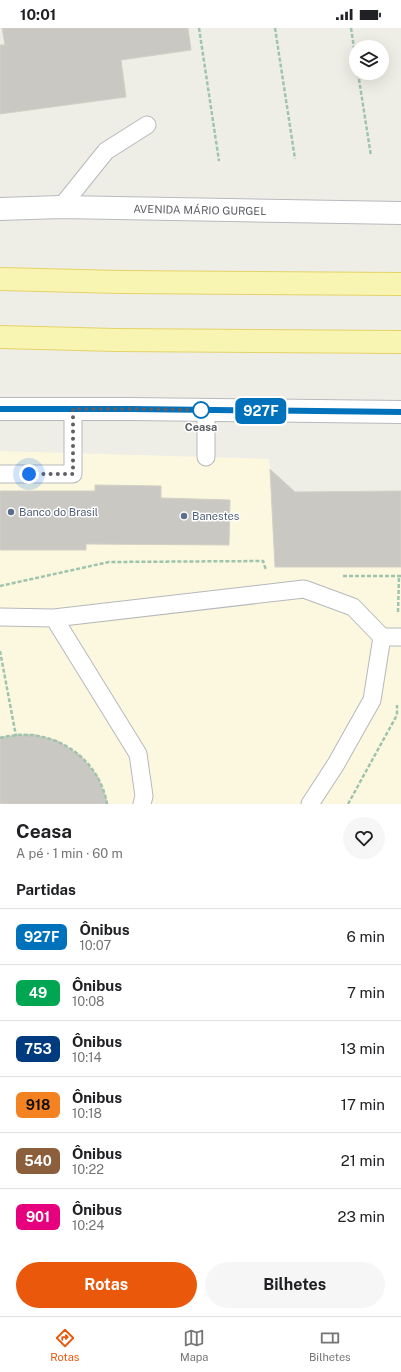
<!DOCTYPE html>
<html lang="pt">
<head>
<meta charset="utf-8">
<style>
  :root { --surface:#fff; --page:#f6f6f6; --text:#202124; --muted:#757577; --line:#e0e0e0; --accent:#ea580c }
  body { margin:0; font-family:"Public Sans",sans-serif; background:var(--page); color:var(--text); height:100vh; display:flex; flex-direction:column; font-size:15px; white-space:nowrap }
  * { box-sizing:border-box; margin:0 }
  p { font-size:13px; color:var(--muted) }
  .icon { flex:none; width:22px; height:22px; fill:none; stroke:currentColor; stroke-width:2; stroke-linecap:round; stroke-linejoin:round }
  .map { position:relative; height:776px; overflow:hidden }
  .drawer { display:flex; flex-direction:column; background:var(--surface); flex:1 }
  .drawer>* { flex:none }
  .badge { padding:0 8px; border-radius:6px; font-size:14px; line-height:26px }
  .controls { position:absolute; left:349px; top:12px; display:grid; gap:8px }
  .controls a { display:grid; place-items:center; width:40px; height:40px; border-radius:50%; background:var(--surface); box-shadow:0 4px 16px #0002; font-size:20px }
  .you { position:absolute; width:20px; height:20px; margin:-10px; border:3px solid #fff; border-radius:50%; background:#1a73e8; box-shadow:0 0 0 6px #1a73e833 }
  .map>.badge { position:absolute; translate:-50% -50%; box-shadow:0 0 0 2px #fff }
  h2 { padding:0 16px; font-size:15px; line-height:36px }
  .round { display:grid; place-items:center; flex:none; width:42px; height:42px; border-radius:21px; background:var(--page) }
  .head { display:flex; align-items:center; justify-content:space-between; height:68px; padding:0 16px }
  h1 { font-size:19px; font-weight:700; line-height:30px }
  .action { display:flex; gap:8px; margin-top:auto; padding:8px 16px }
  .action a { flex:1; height:46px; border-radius:24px; background:var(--accent); color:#fff; font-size:16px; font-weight:700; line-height:46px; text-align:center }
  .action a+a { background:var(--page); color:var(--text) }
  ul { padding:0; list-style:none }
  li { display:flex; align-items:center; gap:12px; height:56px; padding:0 16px; border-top:1px solid var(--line) }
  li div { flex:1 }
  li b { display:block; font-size:15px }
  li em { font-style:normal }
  li .badge { min-width:44px; font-weight:700; text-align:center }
  .status { display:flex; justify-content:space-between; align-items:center; height:28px; padding:0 20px; background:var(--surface); direction:ltr }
  .status svg { height:11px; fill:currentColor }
  .menu { display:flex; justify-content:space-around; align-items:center; height:56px; border-top:1px solid var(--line); background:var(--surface); font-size:11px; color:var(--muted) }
  .menu a { display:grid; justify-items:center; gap:2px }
  .menu .selected { color:var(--accent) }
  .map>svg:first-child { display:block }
  .commercial { fill:#fbf8df }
  .building { fill:#cac8c3; stroke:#d3d0c5 }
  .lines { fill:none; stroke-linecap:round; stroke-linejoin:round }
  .service-casing { stroke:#b6b8bc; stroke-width:19 }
  .secondary-casing { stroke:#b8b9bf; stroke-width:24 }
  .primary-casing { stroke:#e5d269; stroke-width:24 }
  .path { stroke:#9fc4ae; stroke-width:2.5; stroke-dasharray:4 2; stroke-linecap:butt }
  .service { stroke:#fff; stroke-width:17 }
  .secondary { stroke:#fff; stroke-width:22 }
  .primary { stroke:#f8f5b2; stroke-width:22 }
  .line-casing { stroke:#fff; stroke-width:9 }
  .line { stroke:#0072bc; stroke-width:6 }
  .walk { stroke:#5e6065; stroke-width:4; stroke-dasharray:0 7.2 }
  .stop-dot { fill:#fff; stroke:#0072bc; stroke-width:2 }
  .service-dot { fill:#5c6f8a; stroke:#fff; stroke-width:1.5 }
  .labels { text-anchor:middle; stroke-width:3; stroke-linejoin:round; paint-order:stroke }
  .street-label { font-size:11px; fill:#5e6065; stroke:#fff }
  .stop-label { font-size:11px; font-weight:bold; fill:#5e6065; stroke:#fff }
  .service-label { font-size:11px; fill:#4e5e75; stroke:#fff; text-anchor:start }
</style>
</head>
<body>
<div class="status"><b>10:01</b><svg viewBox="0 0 49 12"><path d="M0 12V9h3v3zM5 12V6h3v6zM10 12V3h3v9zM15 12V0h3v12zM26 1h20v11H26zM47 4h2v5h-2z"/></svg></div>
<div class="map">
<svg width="401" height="776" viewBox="0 0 401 776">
  <rect width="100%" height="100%" fill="#efeee6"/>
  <path class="commercial" d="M 0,423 L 269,431 L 270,440 L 295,464 L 401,463 L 401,776 L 0,776 Z"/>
  <path class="building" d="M 2,0 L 188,0 L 191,22 L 121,32 L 126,69 L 0,86 L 0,17 L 5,17 Z
    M 270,441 L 295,464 L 401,463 L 401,539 L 275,539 Z
    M 95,457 L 161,458 L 161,470 L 230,472 L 229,517 L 86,516 L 86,522 L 0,522 L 0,463 L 95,463 Z
    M 32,706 L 58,713 L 81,728 L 98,749 L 108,776 L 0,776 L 0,709 Z"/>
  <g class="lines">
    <defs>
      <path id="service" d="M 61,179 L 106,123 L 147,97
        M 206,382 L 206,429
        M 0,446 L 73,446 L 73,381
        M 0,589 L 54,590 L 304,561 L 353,579 L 382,609 L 401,609
        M 54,590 L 138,726 L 144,768 L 142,776
        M 310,776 L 336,736 L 372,672 L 382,609"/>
      <path id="secondary" d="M 0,181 L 61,179 L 401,185
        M 0,381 L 131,381 L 401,384"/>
      <path id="primary" d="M 0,251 L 121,254 L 401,256
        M 0,309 L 116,312 L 401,314"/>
    </defs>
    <use href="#service" class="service-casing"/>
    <use href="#secondary" class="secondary-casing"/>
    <use href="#primary" class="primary-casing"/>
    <path class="path" d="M 199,0 L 219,133
      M 275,0 L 295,131
      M 351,0 L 356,33
      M 358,45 L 371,128
      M 343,548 L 399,548
      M 0,558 L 109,534 L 263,533 L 266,542
      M 398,584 L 399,548 L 401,548
      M 0,623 L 16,708
      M 0,710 C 6,708 12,708 18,707 C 61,704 100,734 107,776
      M 348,776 L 397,687 L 397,677"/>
    <use href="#service" class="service"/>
    <use href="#secondary" class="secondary"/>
    <use href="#primary" class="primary"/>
  </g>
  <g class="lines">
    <defs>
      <path id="line" d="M 0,381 L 131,381 L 401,384"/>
    </defs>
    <use href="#line" class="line-casing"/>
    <use href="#line" class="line"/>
    <path class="walk" d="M 29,446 L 73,446 L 73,381 L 131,381 L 206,382 L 201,382"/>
  </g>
  <circle class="stop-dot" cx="201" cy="382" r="8"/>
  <g class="service-dot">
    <circle cx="11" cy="484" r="4"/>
    <circle cx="184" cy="488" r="4"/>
  </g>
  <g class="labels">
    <g class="street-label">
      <text transform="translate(200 182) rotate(1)" y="4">AVENIDA MÁRIO GURGEL</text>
    </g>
    <g class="stop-label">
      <text x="201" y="403">Ceasa</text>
    </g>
    <g class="service-label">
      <text x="19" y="488">Banco do Brasil</text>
      <text x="192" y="492">Banestes</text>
    </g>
  </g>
</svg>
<div class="controls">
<a><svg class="icon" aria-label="layers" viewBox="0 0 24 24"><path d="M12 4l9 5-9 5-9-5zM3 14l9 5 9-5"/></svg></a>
</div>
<div class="you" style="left:29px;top:446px"></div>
<b class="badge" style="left:261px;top:383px;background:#0072bc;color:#fff">927F</b>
</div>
<section class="drawer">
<div class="head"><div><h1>Ceasa</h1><p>A pé · 1 min · 60 m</p></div><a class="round"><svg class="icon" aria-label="heart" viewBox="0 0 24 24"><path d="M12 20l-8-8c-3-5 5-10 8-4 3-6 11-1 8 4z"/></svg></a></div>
<h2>Partidas</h2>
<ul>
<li><span class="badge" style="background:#0072bc;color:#fff">927F</span><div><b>Ônibus</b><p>10:07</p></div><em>6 min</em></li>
<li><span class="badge" style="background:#00a651;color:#fff">49</span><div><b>Ônibus</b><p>10:08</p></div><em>7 min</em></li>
<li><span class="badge" style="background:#003b80;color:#fff">753</span><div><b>Ônibus</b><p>10:14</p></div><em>13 min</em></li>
<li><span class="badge" style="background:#f58220;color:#111">918</span><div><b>Ônibus</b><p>10:18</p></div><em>17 min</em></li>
<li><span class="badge" style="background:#8b5e3c;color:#fff">540</span><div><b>Ônibus</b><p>10:22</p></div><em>21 min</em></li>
<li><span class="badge" style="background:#e6007e;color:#fff">901</span><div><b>Ônibus</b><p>10:24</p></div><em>23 min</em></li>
</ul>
<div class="action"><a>Rotas</a><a>Bilhetes</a></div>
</section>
<nav class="menu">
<a class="selected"><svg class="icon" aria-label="directions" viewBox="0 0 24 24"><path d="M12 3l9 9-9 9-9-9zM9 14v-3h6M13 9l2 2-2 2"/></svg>Rotas</a>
<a><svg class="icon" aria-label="map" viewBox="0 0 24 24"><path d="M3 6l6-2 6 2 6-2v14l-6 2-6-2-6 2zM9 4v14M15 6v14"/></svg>Mapa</a>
<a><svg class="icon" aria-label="tickets" viewBox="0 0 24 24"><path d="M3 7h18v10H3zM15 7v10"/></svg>Bilhetes</a>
</nav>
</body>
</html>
